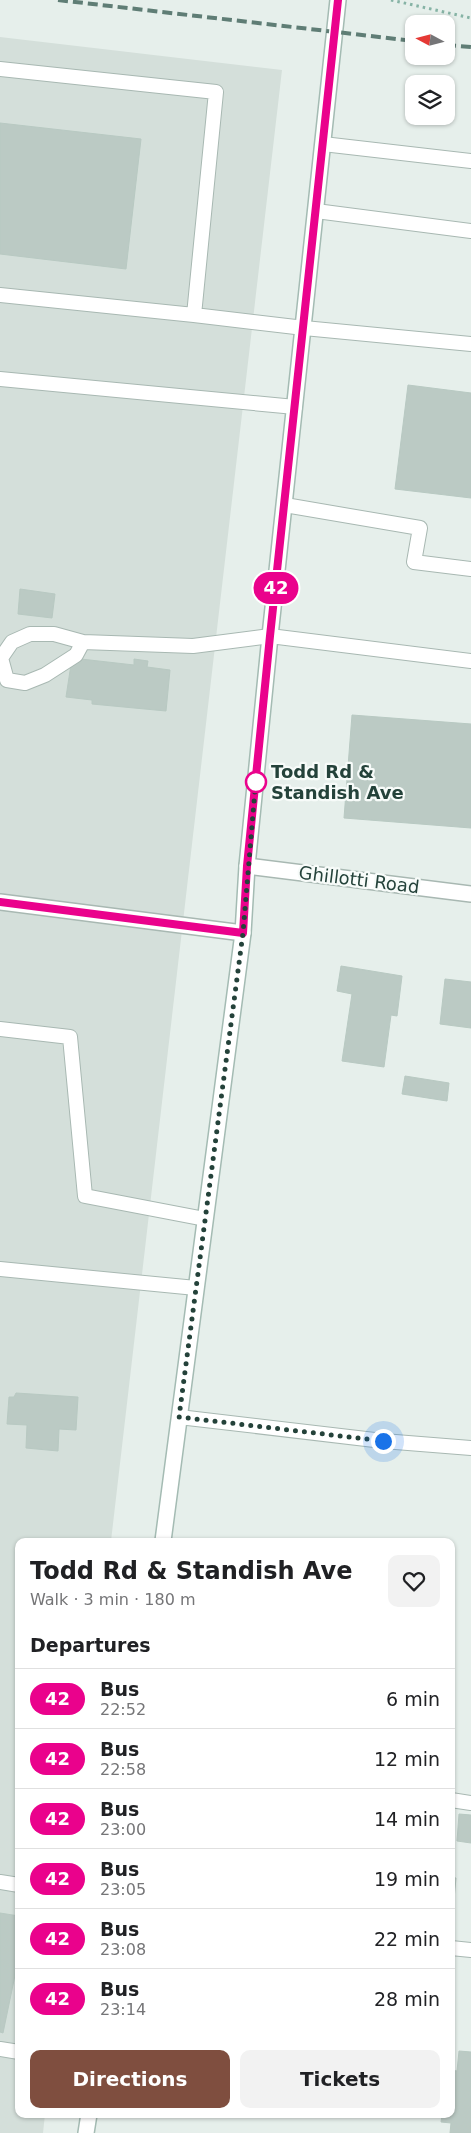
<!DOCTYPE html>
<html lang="en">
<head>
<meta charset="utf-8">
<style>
  :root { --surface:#fff; --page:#f2f2f2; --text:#202124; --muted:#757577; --line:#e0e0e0; --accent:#7f4e3f }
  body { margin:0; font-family:"DejaVu Sans",sans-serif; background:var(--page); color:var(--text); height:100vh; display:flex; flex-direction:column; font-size:19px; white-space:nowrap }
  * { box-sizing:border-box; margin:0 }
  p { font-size:16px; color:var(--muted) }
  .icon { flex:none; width:28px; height:28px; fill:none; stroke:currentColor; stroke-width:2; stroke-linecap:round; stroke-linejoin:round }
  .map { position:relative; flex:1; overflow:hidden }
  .sheet { position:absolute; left:15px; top:1538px; width:440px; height:580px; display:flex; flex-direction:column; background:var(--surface); border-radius:10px; box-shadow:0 1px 4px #0004 }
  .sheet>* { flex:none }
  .badge { padding:0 10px; border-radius:16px; font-size:18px; line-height:32px }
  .needle { width:32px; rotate:277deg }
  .buttons { position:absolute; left:405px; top:15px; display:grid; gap:10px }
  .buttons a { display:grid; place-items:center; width:50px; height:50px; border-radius:10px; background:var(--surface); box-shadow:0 1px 4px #0004; font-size:25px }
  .you { position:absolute; width:25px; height:25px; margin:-12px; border:4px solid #fff; border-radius:50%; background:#1a73e8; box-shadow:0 0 0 8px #1a73e833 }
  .map>.badge { position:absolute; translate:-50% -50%; box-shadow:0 0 0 2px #fff }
  h2 { padding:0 15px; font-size:19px; line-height:45px }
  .round { display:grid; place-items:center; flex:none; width:52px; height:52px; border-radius:10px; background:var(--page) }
  .head { display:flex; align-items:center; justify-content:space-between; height:85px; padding:0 15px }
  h1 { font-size:24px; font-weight:700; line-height:38px }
  .action { display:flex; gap:10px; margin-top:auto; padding:10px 15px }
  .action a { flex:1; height:58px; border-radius:10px; background:var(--accent); color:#fff; font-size:20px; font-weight:700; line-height:58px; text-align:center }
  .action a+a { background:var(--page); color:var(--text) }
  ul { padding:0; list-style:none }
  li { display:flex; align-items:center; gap:15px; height:60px; padding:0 15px; border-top:1px solid var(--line) }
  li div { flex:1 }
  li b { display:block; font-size:19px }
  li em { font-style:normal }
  li .badge { min-width:55px; font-weight:700; text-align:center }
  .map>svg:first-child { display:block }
  .built { fill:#d4dfda }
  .building { fill:#bbcac4; stroke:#b8c9c2 }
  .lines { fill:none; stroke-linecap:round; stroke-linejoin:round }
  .lane-casing { stroke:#a8b8b2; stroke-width:16 }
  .street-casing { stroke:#a8b8b2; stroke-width:18 }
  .secondary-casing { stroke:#a4bbb3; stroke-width:18 }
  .path { stroke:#86b3a5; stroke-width:3; stroke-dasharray:2.5 4; stroke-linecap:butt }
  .lane { stroke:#fff; stroke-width:14 }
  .street { stroke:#fff; stroke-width:15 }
  .secondary { stroke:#fff; stroke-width:15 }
  .rail { stroke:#5f7d75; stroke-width:4; stroke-dasharray:10 5; stroke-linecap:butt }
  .line-casing { stroke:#fff; stroke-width:11 }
  .line { stroke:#ea028c; stroke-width:8 }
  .walk { stroke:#24423a; stroke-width:5; stroke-dasharray:0 9 }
  .stop-dot { fill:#fff; stroke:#ea028c; stroke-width:2.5 }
  .labels { text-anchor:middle; stroke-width:4.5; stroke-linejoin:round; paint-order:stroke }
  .stop-label { font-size:18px; font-weight:bold; fill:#24423a; stroke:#f7fbf9; text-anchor:start }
  .street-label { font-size:18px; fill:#24423a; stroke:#f7fbf9 }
</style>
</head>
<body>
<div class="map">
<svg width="471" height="2133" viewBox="0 0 471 2133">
  <rect width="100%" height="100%" fill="#e6efeb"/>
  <path class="built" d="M 0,37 L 282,70 L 111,1541 L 19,1541 L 19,2114 L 45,2114 L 43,2133 L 0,2133 Z"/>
  <path class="building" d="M 0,123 L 141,139 L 126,269 L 0,254 Z
    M 408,385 L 471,393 L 471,498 L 395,489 Z
    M 20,589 L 55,594 L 52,618 L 18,614 Z
    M 72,658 L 134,665 L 134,659 L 148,661 L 147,667 L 170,670 L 166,711 L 92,704 L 92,700 L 66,697 Z
    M 352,715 L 471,724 L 471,828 L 344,818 Z
    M 341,966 L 402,976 L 397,1016 L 391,1015 L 384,1067 L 342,1061 L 352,994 L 337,991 Z
    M 445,979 L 471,982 L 471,1028 L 440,1024 Z
    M 405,1076 L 449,1083 L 447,1101 L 402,1094 Z
    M 16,1393 L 78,1397 L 76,1430 L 59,1429 L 58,1451 L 26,1448 L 27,1425 L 7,1424 L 9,1397 L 14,1397 Z
    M 459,1814 L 471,1815 L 471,1843 L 457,1841 Z
    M 451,1877 L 456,1878 L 453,1910 L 451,1910 Z
    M 0,1913 L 19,1916 L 19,1956 L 3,2033 L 0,2032 Z
    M 459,2051 L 471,2052 L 471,2133 L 450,2133 L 451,2123 L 441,2122 L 442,2114 L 451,2114 L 451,2070 L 457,2071 Z"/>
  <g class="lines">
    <defs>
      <path id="lane" d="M 0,69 L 216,92 L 194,315 L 304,328 L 471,344
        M 323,144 L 471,161
        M 316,211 L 471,231
        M 0,295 L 194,315
        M 0,379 L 295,407
        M 285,505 L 420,528 L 414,562 L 471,569
        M 83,642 L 76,655 L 45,675 L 25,683 L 7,680 L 1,658 L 12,642 L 30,634 L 54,634 L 83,642 L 193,646 L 270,636 L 471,661
        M 0,1029 L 70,1037 L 85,1196 L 205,1219
        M 0,1269 L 196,1288
        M 179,1417 L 383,1441 L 471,1448
        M 451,1800 L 471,1803
        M 0,1882 L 19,1885
        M 451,1948 L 471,1950
        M 0,2049 L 19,2052"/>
      <path id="street" d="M 247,866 L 471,894
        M 0,902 L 243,933"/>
      <path id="secondary" d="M 163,1541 L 243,933 L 247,866 L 270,636 L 338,0
        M 86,2133 L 89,2114"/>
    </defs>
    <use href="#lane" class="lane-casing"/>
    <use href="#street" class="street-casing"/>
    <use href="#secondary" class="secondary-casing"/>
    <path class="path" d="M 391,0 L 471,18"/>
    <use href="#lane" class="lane"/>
    <use href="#street" class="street"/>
    <use href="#secondary" class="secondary"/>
    <path class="rail" d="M 58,0 L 414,41
      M 446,45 L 471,47"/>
  </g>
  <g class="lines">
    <defs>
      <path id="line" d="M 0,902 L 243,933 L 247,866 L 270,636 L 338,0"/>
    </defs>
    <use href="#line" class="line-casing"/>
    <use href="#line" class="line"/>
    <path class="walk" d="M 256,782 L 256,778 L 243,933 L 179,1417 L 383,1441"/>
  </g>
  <circle class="stop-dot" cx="256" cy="782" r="10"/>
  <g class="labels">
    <g class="stop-label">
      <text x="271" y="778">Todd Rd &amp;<tspan x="271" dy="21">Standish Ave</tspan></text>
    </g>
    <g class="street-label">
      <text transform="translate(359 880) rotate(7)" y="6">Ghillotti Road</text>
    </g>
  </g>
</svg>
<div class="buttons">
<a><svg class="needle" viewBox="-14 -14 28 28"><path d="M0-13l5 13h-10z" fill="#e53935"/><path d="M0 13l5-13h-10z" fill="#757577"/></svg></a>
<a><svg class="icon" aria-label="layers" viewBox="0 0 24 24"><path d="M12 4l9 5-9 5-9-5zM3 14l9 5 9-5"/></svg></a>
</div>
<div class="you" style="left:383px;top:1441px"></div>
<b class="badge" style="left:276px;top:588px;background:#ea028c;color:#fff">42</b>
<section class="sheet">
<div class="head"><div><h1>Todd Rd &amp; Standish Ave</h1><p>Walk · 3 min · 180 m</p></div><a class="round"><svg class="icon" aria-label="heart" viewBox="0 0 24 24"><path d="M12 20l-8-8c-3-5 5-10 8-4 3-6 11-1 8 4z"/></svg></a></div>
<h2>Departures</h2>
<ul>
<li><span class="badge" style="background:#ea028c;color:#fff">42</span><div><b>Bus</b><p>22:52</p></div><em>6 min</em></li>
<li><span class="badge" style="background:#ea028c;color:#fff">42</span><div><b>Bus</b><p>22:58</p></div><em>12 min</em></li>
<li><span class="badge" style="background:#ea028c;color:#fff">42</span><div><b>Bus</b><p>23:00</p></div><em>14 min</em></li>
<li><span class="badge" style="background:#ea028c;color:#fff">42</span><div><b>Bus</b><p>23:05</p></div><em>19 min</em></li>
<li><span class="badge" style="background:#ea028c;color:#fff">42</span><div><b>Bus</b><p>23:08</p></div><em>22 min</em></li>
<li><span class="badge" style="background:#ea028c;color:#fff">42</span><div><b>Bus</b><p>23:14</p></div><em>28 min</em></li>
</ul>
<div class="action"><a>Directions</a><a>Tickets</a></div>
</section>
</div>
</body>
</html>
